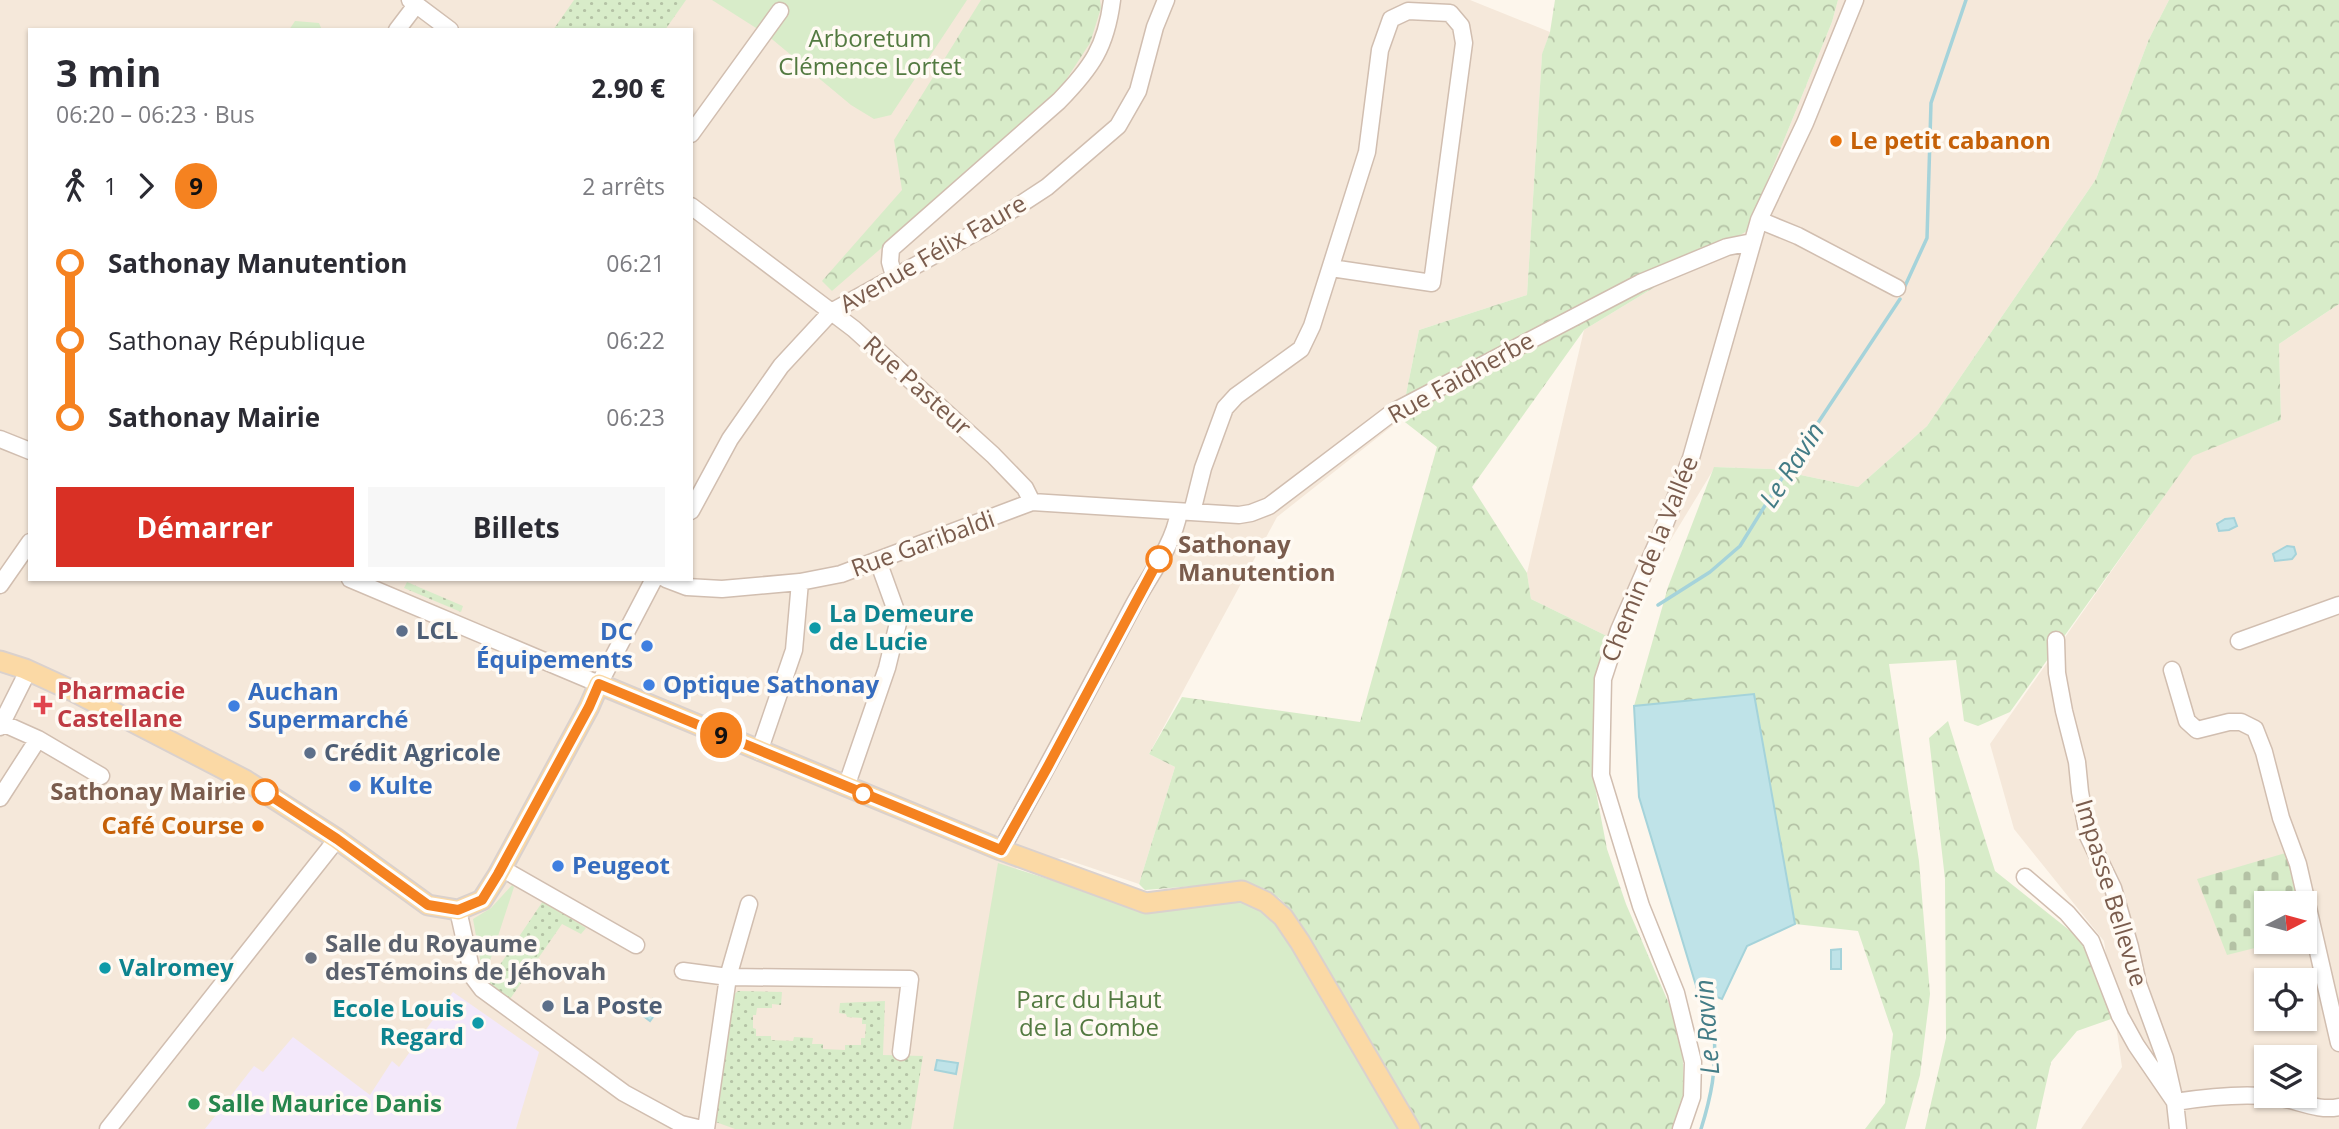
<!DOCTYPE html>
<html lang="fr">
<head>
<meta charset="utf-8">
<style>
  :root { --surface:#fff; --page:#f7f7f7; --text:#2b2b33; --muted:#7c7c81; --accent:#d93025 }
  body { margin:0; font-family:"Open Sans",sans-serif; background:var(--page); color:var(--text); height:100vh; display:flex; flex-direction:column; font-size:26px; white-space:nowrap }
  * { box-sizing:border-box; margin:0 }
  p { font-size:23px; color:var(--muted) }
  .icon { flex:none; width:38px; height:38px; fill:none; stroke:currentColor; stroke-width:2; stroke-linecap:round; stroke-linejoin:round }
  .map { position:relative; flex:1; overflow:hidden }
  .panel { position:absolute; left:28px; top:28px; width:665px; height:553px; display:flex; flex-direction:column; background:var(--surface); border-radius:0px; box-shadow:0 2px 5px #0004 }
  .panel>* { flex:none }
  .badge { padding:0 14px; border-radius:23px; font-size:24px; line-height:46px }
  .needle { width:46px; rotate:84deg }
  .fabs { position:absolute; left:2254px; top:891px; display:grid; gap:14px }
  .fabs a { display:grid; place-items:center; width:63px; height:63px; border-radius:0px; background:var(--surface); box-shadow:0 2px 5px #0004; font-size:35px }
  .map>.badge { position:absolute; translate:-50% -50%; box-shadow:0 0 0 4px #fff }
  .legs { display:flex; align-items:center; gap:10px; height:77px; padding:0 28px; font-size:23px }
  .legs p { margin-inline-start:auto }
  .summary { display:flex; align-items:center; justify-content:space-between; height:119px; padding:0 28px }
  h1 { font-size:38px; font-weight:700; line-height:52px }
  .primary-button { display:flex; gap:14px; margin-top:auto; padding:14px 28px }
  .primary-button a { flex:1; height:80px; border-radius:0px; background:var(--accent); color:#fff; font-size:28px; font-weight:700; line-height:80px; text-align:center }
  .primary-button a+a { background:var(--page); color:var(--text) }
  ul { padding:0 28px; list-style:none }
  li { display:flex; align-items:center; gap:24px; height:77px; font-size:26px }
  li i { display:grid; place-items:center; width:10px; height:100%; margin:0 9px; background:currentColor }
  li i::after { content:''; width:18px; height:18px; margin:-9px; border:5px solid; border-radius:50%; background:var(--surface) }
  li p { margin-inline-start:auto }
  li:first-child i { background:linear-gradient(#0000 50%,currentColor 0) }
  li:last-child i { background:linear-gradient(currentColor 50%,#0000 0) }
  .map>svg:first-child { display:block }
  .residential { fill:#f5e8da; fill-rule:evenodd }
  .education { fill:#f3e8fa }
  .grass { fill:url(#grass-dots) }
  .forest { fill:url(#forest-crowns) }
  .cemetery { fill:url(#cemetery-stones) }
  .green { fill:#d8ecc9 }
  .water { fill:#bfe3e8; stroke:#a5d3da; stroke-width:2 }
  .lines { fill:none; stroke-linecap:round; stroke-linejoin:round }
  .stream { stroke:#a5d3da; stroke-width:3.5 }
  .minor-casing { stroke:#d1beb0; stroke-width:19 }
  .major-casing { stroke:#dad1cd; stroke-width:23 }
  .minor { stroke:#fff; stroke-width:16 }
  .major { stroke:#fbd9a5; stroke-width:19 }
  .line-1-casing { stroke:#fff; stroke-width:16 }
  .line-1 { stroke:#f58220; stroke-width:10 }
  .food-dot { fill:#e8710a; stroke:#fffaf3; stroke-width:2.5 }
  .stop-1-dot { fill:#fff; stroke:#f58220; stroke-width:3.5 }
  .culture-dot { fill:#0f9aa8; stroke:#fffaf3; stroke-width:2.5 }
  .service-dot { fill:#5c6f8a; stroke:#fffaf3; stroke-width:2.5 }
  .shop-dot { fill:#3f7fe0; stroke:#fffaf3; stroke-width:2.5 }
  .health-dot { fill:#e0444e; stroke:#fffaf3; stroke-width:2.5 }
  .worship-dot { fill:#6b7280; stroke:#fffaf3; stroke-width:2.5 }
  .leisure-dot { fill:#2e9e5b; stroke:#fffaf3; stroke-width:2.5 }
  .labels { text-anchor:middle; stroke-width:7; stroke-linejoin:round; paint-order:stroke }
  .park-label { font-size:24px; fill:#537a41; stroke:#fffaf3 }
  .food-label { font-size:24px; font-weight:bold; fill:#c56008; stroke:#fffaf3; text-anchor:start }
  .street-label { font-size:24px; fill:#7a5c4d; stroke:#fffaf3 }
  .stop-label { font-size:24px; font-weight:bold; fill:#7a5c4d; stroke:#fffaf3; text-anchor:start }
  .culture-label { font-size:24px; font-weight:bold; fill:#0d838f; stroke:#fffaf3; text-anchor:start }
  .service-label { font-size:24px; font-weight:bold; fill:#4e5e75; stroke:#fffaf3; text-anchor:start }
  .shop-label { font-size:24px; font-weight:bold; fill:#366cbe; stroke:#fffaf3; text-anchor:start }
  .health-label { font-size:24px; font-weight:bold; fill:#be3a42; stroke:#fffaf3; text-anchor:start }
  .worship-label { font-size:24px; font-weight:bold; fill:#5b616d; stroke:#fffaf3; text-anchor:start }
  .leisure-label { font-size:24px; font-weight:bold; fill:#27864d; stroke:#fffaf3; text-anchor:start }
  .water-label { font-size:26px; font-style:italic; fill:#437c86; stroke:#fffaf3 }
</style>
</head>
<body>
<div class="map">
<svg width="2339" height="1129" viewBox="0 0 2339 1129">
  <defs>
    <pattern id="grass-dots" width="8" height="8" patternUnits="userSpaceOnUse" patternTransform="scale(1.75)"><rect width="8" height="8" fill="#d8ecc9"/><path d="M2 2h.1M6 6h.1" fill="none" stroke="#b4c2a5" stroke-width="1.8" stroke-linecap="round"/></pattern>
    <pattern id="forest-crowns" width="20" height="18" patternUnits="userSpaceOnUse" patternTransform="scale(1.75)"><rect width="20" height="18" fill="#d8ecc9"/><path d="M2 6a3 3 0 1 1 6 0M12 15a3 3 0 1 1 6 0" fill="none" stroke="#b4c2a5"/></pattern>
    <pattern id="cemetery-stones" width="16" height="16" patternUnits="userSpaceOnUse" patternTransform="scale(1.75)"><rect width="16" height="16" fill="#d8ecc9"/><path d="M2 7V4a2 2 0 0 1 4 0v3zM10 15v-3a2 2 0 0 1 4 0v3z" fill="#b4c2a5"/></pattern>
  </defs>
  <rect width="100%" height="100%" fill="#fdf6ec"/>
  <path class="residential" d="M 0,0 L 1470,0 L 1550,32 L 1542,55 L 1527,295 L 1419,330 L 1401,419 L 1277,517 L 1149,754 L 1175,767 L 1139,884 L 1062,858 L 1017,866 L 975,1129 L 0,1129 ZM 30,30 L 691,30 L 691,579 L 30,579 Z
    M 1838,0 L 2169,0 L 2149,39 L 2096,179 L 1927,426 L 1858,487 L 1772,469 L 1715,467 L 1611,638 L 1531,599 L 1527,573 L 1584,330 L 1747,231 L 1832,22 Z
    M 2339,304 L 2339,1129 L 2081,1129 L 2122,1067 L 2104,941 L 2014,829 L 1990,744 L 2193,455 L 2281,420 L 2279,344 ZM 2266,903 L 2305,903 L 2305,942 L 2266,942 ZM 2266,980 L 2305,980 L 2305,1018 L 2266,1018 ZM 2266,1057 L 2305,1057 L 2305,1096 L 2266,1096 Z"/>
  <path class="education" d="M 453,992 L 539,1052 L 516,1129 L 205,1129 L 254,1066 L 263,1072 L 293,1037 L 370,1095 L 392,1061 L 399,1067 Z"/>
  <path class="grass" d="M 574,0 L 686,0 L 665,30 L 553,30 Z
    M 407,582 L 463,606 L 461,612 L 404,588 Z
    M 543,901 L 586,928 L 581,934 L 562,924 L 510,999 L 487,984 Z
    M 738,991 L 782,992 L 781,1005 L 772,1004 L 772,1008 L 757,1008 L 756,1015 L 753,1015 L 753,1028 L 756,1029 L 756,1036 L 771,1036 L 771,1040 L 793,1041 L 794,1037 L 813,1038 L 812,1044 L 823,1044 L 823,1049 L 845,1050 L 845,1045 L 861,1045 L 861,1038 L 865,1038 L 866,1024 L 862,1024 L 862,1018 L 847,1017 L 846,1014 L 839,1013 L 840,1003 L 885,1001 L 883,1055 L 923,1056 L 911,1129 L 735,1129 L 713,1121 L 731,997 Z"/>
  <path class="forest" d="M 981,0 L 1100,0 L 1101,8 L 1090,43 L 1062,86 L 1023,125 L 832,291 L 822,281 L 902,190 L 894,140 Z
    M 1555,0 L 1838,0 L 1832,22 L 1747,231 L 1584,330 L 1472,487 L 1527,573 L 1531,599 L 1611,638 L 1593,776 L 1607,849 L 1626,904 L 1682,1034 L 1684,1094 L 1672,1129 L 1414,1129 L 1292,911 L 1279,898 L 1262,888 L 1244,882 L 1145,890 L 1139,884 L 1175,767 L 1149,754 L 1182,697 L 1360,722 L 1437,447 L 1401,419 L 1419,330 L 1527,295 L 1542,54 L 1550,32 Z
    M 2169,0 L 2339,0 L 2339,304 L 2279,344 L 2281,420 L 2193,456 L 2010,712 L 1978,726 L 1964,721 L 1956,660 L 1889,664 L 1919,861 L 1930,994 L 1920,1075 L 1905,1129 L 1865,1129 L 1885,1103 L 1893,1034 L 1858,931 L 1795,924 L 1754,694 L 1634,706 L 1668,587 L 1714,467 L 1772,469 L 1858,487 L 1927,426 L 2096,179 L 2149,39 Z
    M 1948,721 L 1995,871 L 2083,941 L 2114,1018 L 2077,1031 L 2051,1062 L 2036,1129 L 1925,1129 L 1946,1038 L 1945,879 L 1929,738 Z"/>
  <path class="cemetery" d="M 2289,852 L 2299,903 L 2266,903 L 2266,942 L 2279,942 L 2227,955 L 2197,879 Z"/>
  <path class="green" d="M 712,0 L 967,0 L 891,115 L 874,119 L 851,105 L 767,35 Z
    M 295,21 L 319,23 L 322,30 L 289,30 Z
    M 998,863 L 1145,910 L 1242,899 L 1268,912 L 1297,948 L 1360,1065 L 1399,1129 L 953,1129 Z
    M 512,885 L 514,887 L 487,970 L 481,964 L 473,919 L 491,908 Z
    M 523,934 L 528,937 L 538,935 L 539,940 L 534,938 L 533,941 L 535,946 L 540,948 C 538,957 534,957 526,958 L 522,963 L 516,965 L 512,958 L 521,951 L 519,939 Z"/>
  <path class="water" d="M 2234,518 L 2237,526 L 2229,530 L 2219,531 L 2217,524 L 2225,519 Z
    M 2287,546 L 2294,547 L 2296,554 L 2292,559 L 2275,561 L 2273,554 Z
    M 1754,694 L 1795,924 L 1747,946 L 1722,999 L 1697,989 L 1639,797 L 1634,706 Z
    M 1841,949 L 1841,969 L 1831,969 L 1831,950 Z
    M 653,999 L 662,1005 L 650,1021 L 642,1015 Z
    M 937,1060 L 958,1063 L 956,1074 L 935,1070 Z"/>
  <g class="lines">
    <path class="stream" d="M 1905,286 L 1927,238 L 1931,103 L 1966,0
      M 1658,605 L 1710,572 L 1740,546 L 1792,462 L 1900,299
      M 1701,1129 C 1711,1097 1717,1068 1714,1035 C 1712,1020 1706,1005 1704,990"/>
    <defs>
      <path id="minor" d="M 410,0 L 450,30
        M 397,30 L 416,5
        M 691,134 L 780,11
        M 691,206 L 854,329 L 993,455 L 1025,488 L 1032,502
        M 1759,220 L 1798,236 L 1897,288
        M 894,276 L 890,262 L 891,249 L 1059,101 C 1092,67 1106,47 1112,0
        M 0,439 L 30,451
        M 691,511 L 730,439 L 781,366 L 831,312 L 989,225 L 1047,187 L 1118,126 L 1138,91 L 1155,27 L 1166,0
        M 1192,512 L 1203,468 L 1225,408 L 1236,396 L 1301,349 L 1312,326 L 1367,152 L 1380,50 L 1391,19 L 1408,11 L 1450,13 L 1461,26 L 1464,43 L 1432,283 L 1331,268
        M 350,579 L 599,684 L 654,579
        M 666,579 L 687,587 L 722,589 L 800,582 L 841,574 L 1032,502 L 1239,515 L 1251,513 L 1269,506 L 1393,412 L 1640,283 L 1727,247 L 1752,242
        M 0,585 L 30,542
        M 2056,640 L 2057,673 L 2064,711 L 2077,762 L 2080,792 L 2088,836 L 2113,888 L 2130,947 L 2138,984 L 2165,1058 L 2175,1102 C 2207,1097 2242,1093 2274,1097 C 2296,1099 2317,1112 2339,1107
        M 2239,641 L 2339,605
        M 2172,670 L 2187,721 L 2197,730 L 2229,722 L 2241,722 L 2255,729 L 2264,752 L 2281,818 L 2298,864 L 2339,1043
        M 0,727 L 28,671
        M 38,739 L 101,776
        M 759,752 L 794,650 L 800,582
        M 846,787 L 887,668 L 899,619 L 878,561
        M 0,798 L 38,739 L 0,722
        M 1001,850 C 1046,770 1089,689 1132,608 C 1148,577 1173,547 1179,512
        M 501,868 L 636,945
        M 2025,877 L 2067,913 L 2091,941 L 2120,1016 L 2136,1045 L 2175,1102 L 2178,1129
        M 458,910 L 473,977 L 482,989 L 624,1093 L 681,1124 L 702,1129
        M 683,971 L 728,977 L 910,979 L 901,1052
        M 108,1129 L 337,839
        M 706,1129 L 728,977 L 749,904
        M 1681,1129 L 1692,1097 L 1693,1062 L 1676,993 L 1641,906 L 1601,775 L 1603,679 L 1619,630 L 1661,534 L 1691,458 L 1759,220 L 1805,123 L 1855,0"/>
      <path id="major" d="M 0,661 L 25,669 L 73,691 L 245,780 L 337,839 L 428,905 L 458,910 L 482,900 L 498,875 L 589,707 L 599,684 L 1001,850 L 1146,903 L 1242,891 L 1266,902 L 1283,917 L 1300,942 L 1410,1129"/>
    </defs>
    <use href="#minor" class="minor-casing"/>
    <use href="#major" class="major-casing"/>
    <use href="#minor" class="minor"/>
    <use href="#major" class="major"/>
  </g>
  <g class="lines">
    <defs>
      <path id="line-1" d="M 265,792 L 337,839 L 428,905 L 458,910 L 482,900 L 498,874 L 589,707 L 599,684 L 1001,850 L 1047,768 L 1159,559"/>
    </defs>
    <use href="#line-1" class="line-1-casing"/>
    <use href="#line-1" class="line-1"/>
  </g>
  <g class="food-dot">
    <circle cx="1836" cy="141" r="7"/>
    <circle cx="258" cy="826" r="7"/>
  </g>
  <g class="stop-1-dot">
    <circle cx="1159" cy="559" r="12"/>
    <circle cx="265" cy="792" r="12"/>
    <circle cx="863" cy="794" r="9"/>
  </g>
  <g class="culture-dot">
    <circle cx="815" cy="628" r="7"/>
    <circle cx="105" cy="968" r="7"/>
    <circle cx="478" cy="1023" r="7"/>
  </g>
  <g class="service-dot">
    <circle cx="402" cy="631" r="7"/>
    <circle cx="310" cy="753" r="7"/>
    <circle cx="548" cy="1006" r="7"/>
  </g>
  <g class="shop-dot">
    <circle cx="647" cy="646" r="7"/>
    <circle cx="649" cy="685" r="7"/>
    <circle cx="234" cy="706" r="7"/>
    <circle cx="355" cy="786" r="7"/>
    <circle cx="558" cy="866" r="7"/>
  </g>
  <path class="health-dot" d="M39.5 694.5h7v7h7v7h-7v7h-7v-7h-7v-7h7z"/>
  <circle class="worship-dot" cx="311" cy="958" r="7"/>
  <circle class="leisure-dot" cx="194" cy="1104" r="7"/>
  <g class="labels">
    <g class="park-label">
      <text x="870" y="47">Arboretum<tspan x="870" dy="28">Clémence Lortet</tspan></text>
      <text x="1089" y="1008">Parc du Haut<tspan x="1089" dy="28">de la Combe</tspan></text>
    </g>
    <g class="food-label">
      <text x="1850" y="149">Le petit cabanon</text>
      <text x="244" y="834" text-anchor="end">Café Course</text>
    </g>
    <g class="street-label">
      <text transform="translate(933 254) rotate(-30)" y="8">Avenue Félix Faure</text>
      <text transform="translate(1461 378) rotate(-29)" y="8">Rue Faidherbe</text>
      <text transform="translate(917 386) rotate(42)" y="8">Rue Pasteur</text>
      <text transform="translate(923 544) rotate(-20)" y="8">Rue Garibaldi</text>
      <text transform="translate(1650 559) rotate(-68)" y="8">Chemin de la Vallée</text>
      <text transform="translate(2111 893) rotate(73)" y="8">Impasse Bellevue</text>
    </g>
    <g class="stop-label">
      <text x="1178" y="553">Sathonay<tspan x="1178" dy="28">Manutention</tspan></text>
      <text x="246" y="800" text-anchor="end">Sathonay Mairie</text>
    </g>
    <g class="culture-label">
      <text x="829" y="622">La Demeure<tspan x="829" dy="28">de Lucie</tspan></text>
      <text x="119" y="976">Valromey</text>
      <text x="464" y="1017" text-anchor="end">Ecole Louis<tspan x="464" dy="28">Regard</tspan></text>
    </g>
    <g class="service-label">
      <text x="416" y="639">LCL</text>
      <text x="324" y="761">Crédit Agricole</text>
      <text x="562" y="1014">La Poste</text>
    </g>
    <g class="shop-label">
      <text x="633" y="640" text-anchor="end">DC<tspan x="633" dy="28">Équipements</tspan></text>
      <text x="663" y="693">Optique Sathonay</text>
      <text x="248" y="700">Auchan<tspan x="248" dy="28">Supermarché</tspan></text>
      <text x="369" y="794">Kulte</text>
      <text x="572" y="874">Peugeot</text>
    </g>
    <g class="health-label">
      <text x="57" y="699">Pharmacie<tspan x="57" dy="28">Castellane</tspan></text>
    </g>
    <g class="worship-label">
      <text x="325" y="952">Salle du Royaume<tspan x="325" dy="28">desTémoins de Jéhovah</tspan></text>
    </g>
    <g class="leisure-label">
      <text x="208" y="1112">Salle Maurice Danis</text>
    </g>
    <g class="water-label">
      <text transform="translate(1792 465) rotate(-57)" y="9">Le Ravin</text>
      <text transform="translate(1707 1027) rotate(-94)" y="9">Le Ravin</text>
    </g>
  </g>
</svg>
<div class="fabs">
<a><svg class="needle" viewBox="-14 -14 28 28"><path d="M0-13l5 13h-10z" fill="#e53935"/><path d="M0 13l5-13h-10z" fill="#7c7c81"/></svg></a>
<a><svg class="icon" aria-label="locate" viewBox="0 0 24 24"><circle cx="12" cy="12" r="6"/><path d="M12 2v4M12 18v4M2 12h4M18 12h4"/></svg></a>
<a><svg class="icon" aria-label="layers" viewBox="0 0 24 24"><path d="M12 4l9 5-9 5-9-5zM3 14l9 5 9-5"/></svg></a>
</div>
<b class="badge" style="left:721px;top:735px;background:#f58220;color:#111">9</b>
<section class="panel">
<div class="summary"><div><h1>3 min</h1><p>06:20 – 06:23 · Bus</p></div><b>2.90 €</b></div>
<div class="legs"><svg class="icon" aria-label="walk" viewBox="0 0 24 24"><circle cx="13" cy="4" r="2"/><path d="M13 8l-2 6 4 7M11 14l-3 7M7 12l3-4h3l4 4"/></svg>1<svg class="icon" aria-label="forward" viewBox="0 0 24 24"><path d="M9 5l7 7-7 7"/></svg><b class="badge" style="background:#f58220;color:#111">9</b><p>2 arrêts</p></div>
<ul>
<li><i style="color:#f58220"></i><b>Sathonay Manutention</b><p>06:21</p></li>
<li><i style="color:#f58220"></i><span>Sathonay République</span><p>06:22</p></li>
<li><i style="color:#f58220"></i><b>Sathonay Mairie</b><p>06:23</p></li>
</ul>
<div class="primary-button"><a>Démarrer</a><a>Billets</a></div>
</section>
</div>
</body>
</html>
